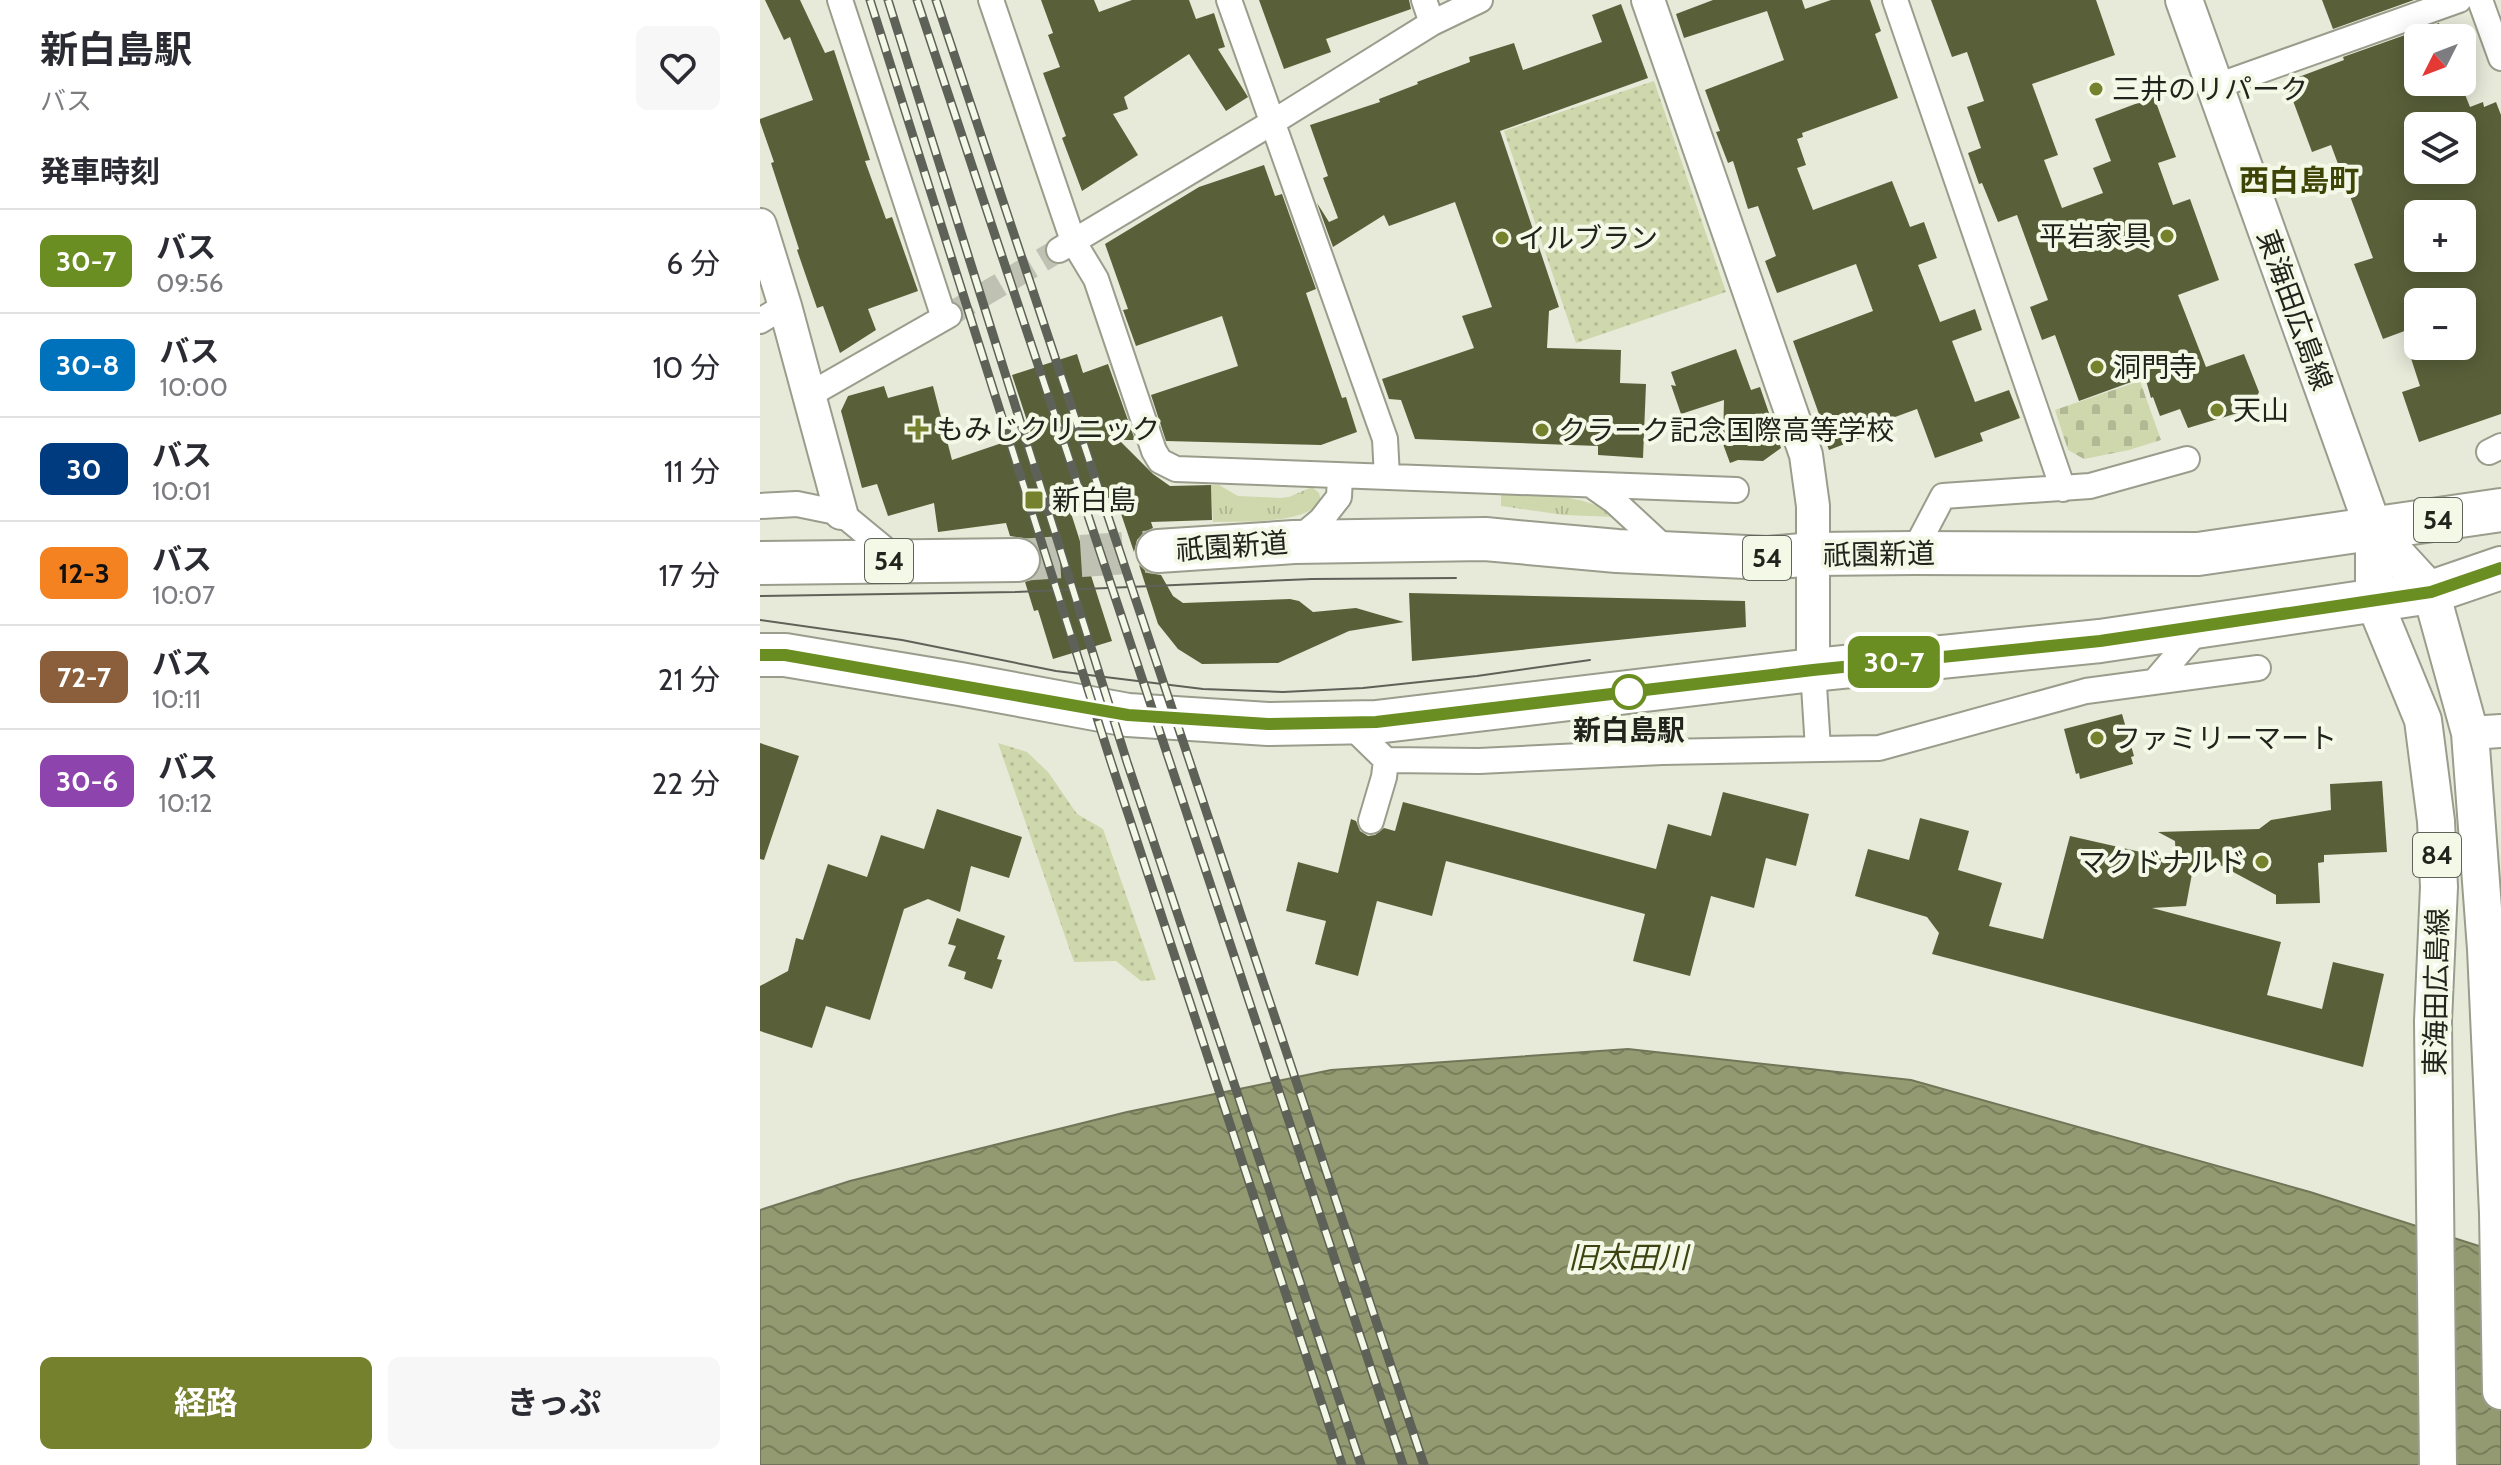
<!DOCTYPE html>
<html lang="ja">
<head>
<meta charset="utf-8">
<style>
  :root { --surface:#fff; --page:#f7f7f7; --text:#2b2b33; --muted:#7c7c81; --line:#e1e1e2; --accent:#76812d }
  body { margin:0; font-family:Cabin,"Noto Sans JP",sans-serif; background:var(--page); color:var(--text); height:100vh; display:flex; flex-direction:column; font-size:30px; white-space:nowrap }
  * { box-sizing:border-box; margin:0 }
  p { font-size:26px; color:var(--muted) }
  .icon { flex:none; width:44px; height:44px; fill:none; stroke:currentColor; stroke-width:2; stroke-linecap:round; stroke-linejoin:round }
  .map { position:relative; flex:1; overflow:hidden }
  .side { display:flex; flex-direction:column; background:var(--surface); width:760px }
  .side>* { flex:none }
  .badge { padding:0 16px; border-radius:12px; font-size:28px; line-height:52px }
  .needle { width:52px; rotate:228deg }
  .fabs { position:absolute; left:1644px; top:24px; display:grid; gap:16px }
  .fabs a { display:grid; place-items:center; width:72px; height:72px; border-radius:12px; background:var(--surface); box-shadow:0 4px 20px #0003; font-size:40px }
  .map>.badge { position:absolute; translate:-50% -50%; box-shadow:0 0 0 4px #fff }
  h2 { padding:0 40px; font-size:30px; line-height:72px }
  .round { display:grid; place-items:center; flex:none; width:84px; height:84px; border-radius:12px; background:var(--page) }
  .head { display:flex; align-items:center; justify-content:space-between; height:136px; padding:0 40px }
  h1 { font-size:38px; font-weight:700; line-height:60px }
  .cta { display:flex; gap:16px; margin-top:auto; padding:16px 40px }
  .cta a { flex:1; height:92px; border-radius:12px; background:var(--accent); color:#fff; font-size:32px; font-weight:700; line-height:92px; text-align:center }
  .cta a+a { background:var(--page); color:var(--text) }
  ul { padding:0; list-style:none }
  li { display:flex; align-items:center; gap:24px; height:104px; padding:0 40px; border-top:2px solid var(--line) }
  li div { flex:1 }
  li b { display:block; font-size:30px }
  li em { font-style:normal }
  li .badge { min-width:88px; font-weight:700; text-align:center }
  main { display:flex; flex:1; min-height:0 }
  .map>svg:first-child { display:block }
  .grass { fill:url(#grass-tufts) }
  .cemetery { fill:url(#cemetery-stones) }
  .park { fill:url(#park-dots) }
  .water { fill:url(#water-waves); stroke:#717658; stroke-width:2 }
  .building { fill:#596039; fill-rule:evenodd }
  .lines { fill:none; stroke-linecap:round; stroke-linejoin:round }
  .street-tunnel { stroke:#bfc2b3; stroke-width:24; stroke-dasharray:24 12; stroke-linecap:butt }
  .highway-tunnel { stroke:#bfc2b3; stroke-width:42; stroke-dasharray:42 21; stroke-linecap:butt }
  .street-casing { stroke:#999d8c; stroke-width:28 }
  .secondary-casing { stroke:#999d8c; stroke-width:36 }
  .primary-casing { stroke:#999d8c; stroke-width:40 }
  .highway-casing { stroke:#999d8c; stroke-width:46 }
  .street { stroke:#fff; stroke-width:24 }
  .secondary { stroke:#fff; stroke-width:32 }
  .primary { stroke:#fff; stroke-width:36 }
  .highway { stroke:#fff; stroke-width:42 }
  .tram { stroke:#5e6157; stroke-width:2 }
  .rail-casing { stroke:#5e6157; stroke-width:9 }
  .rail { stroke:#f4f8e6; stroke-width:6; stroke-dasharray:18; stroke-linecap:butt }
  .line-casing { stroke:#fff; stroke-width:18 }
  .line { stroke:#6b8e23; stroke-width:12 }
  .poi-dot { fill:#76812d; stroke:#f4f8e6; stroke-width:3 }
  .stop-dot { fill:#fff; stroke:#6b8e23; stroke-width:4 }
  .labels { text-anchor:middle; stroke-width:8; stroke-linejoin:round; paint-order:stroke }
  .shield { fill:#f4f8e6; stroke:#606359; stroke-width:2 }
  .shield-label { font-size:26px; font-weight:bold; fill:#21231c }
  .poi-label { font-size:28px; fill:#21231c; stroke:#f4f8e6; text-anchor:start }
  .street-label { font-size:28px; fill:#21231c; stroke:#f4f8e6 }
  .stop-label { font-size:28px; font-weight:bold; fill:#21231c; stroke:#f4f8e6 }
  .neighbourhood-label { font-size:30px; font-weight:bold; fill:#3d4406; stroke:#f4f8e6 }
  .water-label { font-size:30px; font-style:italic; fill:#3d4311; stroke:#f4f8e6 }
</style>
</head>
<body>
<main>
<section class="side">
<div class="head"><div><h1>新白島駅</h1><p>バス</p></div><a class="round"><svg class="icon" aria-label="heart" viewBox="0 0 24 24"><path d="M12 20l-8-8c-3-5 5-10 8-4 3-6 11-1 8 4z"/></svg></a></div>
<h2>発車時刻</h2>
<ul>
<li><span class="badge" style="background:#6b8e23;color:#fff">30-7</span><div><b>バス</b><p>09:56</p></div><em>6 分</em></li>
<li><span class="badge" style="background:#0072bc;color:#fff">30-8</span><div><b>バス</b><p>10:00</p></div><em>10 分</em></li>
<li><span class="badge" style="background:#003b80;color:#fff">30</span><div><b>バス</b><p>10:01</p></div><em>11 分</em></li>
<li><span class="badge" style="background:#f58220;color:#111">12-3</span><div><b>バス</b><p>10:07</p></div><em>17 分</em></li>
<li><span class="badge" style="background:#8b5e3c;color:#fff">72-7</span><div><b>バス</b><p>10:11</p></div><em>21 分</em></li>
<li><span class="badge" style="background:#8e44ad;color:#fff">30-6</span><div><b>バス</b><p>10:12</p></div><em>22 分</em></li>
</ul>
<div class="cta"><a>経路</a><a>きっぷ</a></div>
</section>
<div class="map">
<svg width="1741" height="1465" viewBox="0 0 1741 1465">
  <defs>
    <pattern id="grass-tufts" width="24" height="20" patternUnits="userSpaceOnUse" patternTransform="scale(2)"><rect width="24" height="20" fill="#cfd7ac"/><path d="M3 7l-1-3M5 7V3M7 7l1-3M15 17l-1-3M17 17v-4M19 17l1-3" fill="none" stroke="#b1b893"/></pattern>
    <pattern id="cemetery-stones" width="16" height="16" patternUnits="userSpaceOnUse" patternTransform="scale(2)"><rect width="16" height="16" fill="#cfd7ac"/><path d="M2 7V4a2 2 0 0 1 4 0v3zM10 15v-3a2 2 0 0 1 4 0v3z" fill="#b1b893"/></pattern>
    <pattern id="park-dots" width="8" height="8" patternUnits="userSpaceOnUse" patternTransform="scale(2)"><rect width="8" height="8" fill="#cfd7ac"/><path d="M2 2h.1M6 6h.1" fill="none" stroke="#b1b893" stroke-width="1.8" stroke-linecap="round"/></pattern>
    <pattern id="water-waves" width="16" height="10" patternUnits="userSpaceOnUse" patternTransform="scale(2)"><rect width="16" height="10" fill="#939a71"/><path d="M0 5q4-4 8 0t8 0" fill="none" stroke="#787d5c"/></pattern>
  </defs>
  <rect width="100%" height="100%" fill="#e7ead9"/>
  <path class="grass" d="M 451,485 L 459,485 L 478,496 L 520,498 L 529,497 L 552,487 L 559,493 L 561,501 C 545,525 481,521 453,522 Z
    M 741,494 C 782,496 823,492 856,517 L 804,515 L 741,506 Z"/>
  <path class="cemetery" d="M 1380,381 L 1401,440 L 1369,450 L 1324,459 L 1308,450 L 1295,410 Z"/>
  <path class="park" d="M 894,81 L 966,292 L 816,343 L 744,131 Z
    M 238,743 L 267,752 L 288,772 L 317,814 L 343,829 L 396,980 L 381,981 L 356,961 L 314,962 Z"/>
  <path class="water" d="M 868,1049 L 1151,1080 L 1550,1192 L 1741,1253 L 1741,1465 L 0,1465 L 0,1210 L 90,1181 L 367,1112 L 571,1070 Z"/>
  <path class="building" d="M 5,0 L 40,0 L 65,53 L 74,50 L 110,160 L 105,161 L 126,219 L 132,217 L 158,291 L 108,309 L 116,330 L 80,353 L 63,306 L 57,308 L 37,250 L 39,249 L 11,163 L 14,162 L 0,122 L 0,119 L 53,100 L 30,37 L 24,40 Z
    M 281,0 L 334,0 L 339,12 L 372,0 L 429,0 L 436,19 L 454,13 L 465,47 L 458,49 L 488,97 L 466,111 L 429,54 L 364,97 L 368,109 L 353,114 L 378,155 L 322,191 L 302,138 L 306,136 L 283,73 L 300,67 L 288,35 L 293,33 Z
    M 499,0 L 649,0 L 651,9 L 566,39 L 571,52 L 524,69 Z
    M 953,0 L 1042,0 L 1045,9 L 1071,0 L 1110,0 L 1121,31 L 1115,34 L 1138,98 L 1042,133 L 1043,137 L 1037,139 L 1046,165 L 1037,168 L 1053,210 L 1132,181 L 1150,227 L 1164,222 L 1177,258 L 1158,265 L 1180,322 L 1215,309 L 1222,330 L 1192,341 L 1215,402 L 1249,390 L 1260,418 L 1220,433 L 1223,441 L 1175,458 L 1157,409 L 1113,425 L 1116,432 L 1069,450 L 1057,418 L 1060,417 L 1033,341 L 1113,311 L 1096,264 L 1017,293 L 1005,261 L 1016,256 L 998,206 L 988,209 L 973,161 L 968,163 L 956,132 L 960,131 L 945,90 L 1024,60 L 1007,11 L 924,38 L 916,14 Z
    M 1171,0 L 1336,0 L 1355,55 L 1272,84 L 1298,155 L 1284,160 L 1302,208 L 1343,193 L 1333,168 L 1351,161 L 1335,119 L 1394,97 L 1416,157 L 1398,163 L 1413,205 L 1430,199 L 1459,280 L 1418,295 L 1446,367 L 1484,354 L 1499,392 L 1491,409 L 1428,428 L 1420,409 L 1400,416 L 1393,397 L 1391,398 L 1385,377 L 1319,401 L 1295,335 L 1282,340 L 1270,307 L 1288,300 L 1257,215 L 1238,222 L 1222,183 L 1219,184 L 1208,153 L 1221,148 L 1207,107 L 1224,101 L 1207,52 L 1192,57 Z
    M 1562,0 L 1654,0 L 1573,29 Z
    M 861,4 L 888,78 L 740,131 L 799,307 L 789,311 L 787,348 L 861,350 L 860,383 L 886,384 L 883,458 L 838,455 L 838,446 L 655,439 L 641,400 L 629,399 L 622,379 L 714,348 L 702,316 L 732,307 L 695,202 L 629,226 L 624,215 L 573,247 L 557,203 L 569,222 L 578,218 L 563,178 L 568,176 L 550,125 L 620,102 L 619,99 L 658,84 L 657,82 L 710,62 L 709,57 L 754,43 L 763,70 L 842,42 L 832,15 Z
    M 1679,23 L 1684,38 L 1658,38 L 1658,82 L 1700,82 L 1710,107 L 1723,102 L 1724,107 L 1736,102 L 1741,115 L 1741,414 L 1659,442 L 1642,392 L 1660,386 L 1647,346 L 1702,346 L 1702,302 L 1658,302 L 1658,326 L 1623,339 L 1594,264 L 1613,258 L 1571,145 L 1552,152 L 1529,90 L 1536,78 L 1584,60 L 1583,57 ZM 1658,126 L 1702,126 L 1702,170 L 1658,170 ZM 1658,214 L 1702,214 L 1702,258 L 1658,258 Z
    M 504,165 L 515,196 L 522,194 L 556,289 L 546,293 L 582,398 L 586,397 L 597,432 L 561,445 L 406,441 L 391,395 L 478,366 L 462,316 L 376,346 L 363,310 L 368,309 L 345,244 L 439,187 Z
    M 976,349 L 991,390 L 1000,387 L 1021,448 L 1003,461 L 978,460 L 970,463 L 963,444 L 964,400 L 921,414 L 911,385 L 916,386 L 911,372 Z
    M 317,354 L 323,373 L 348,364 L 375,440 L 359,440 L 393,474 L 410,486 L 451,485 L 452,520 L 391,522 L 393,528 L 384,532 L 377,540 L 374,552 L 355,496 L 310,510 L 352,641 L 293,659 L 278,610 L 274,611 L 265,582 L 271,580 L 279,571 L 282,559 L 278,547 L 269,539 L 250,536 L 246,523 L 178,532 L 174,503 L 128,516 L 117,484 L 102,488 L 81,411 L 88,396 L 124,386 L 128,398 L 173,386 L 192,460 L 271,433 L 252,375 Z
    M 379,565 L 388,573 L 401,575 L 413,596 L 423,603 L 530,599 L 539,601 L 553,612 L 596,608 L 644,622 L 589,631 L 518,663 L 442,664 L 418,649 L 398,624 Z
    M 649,593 L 985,601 L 986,627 L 652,661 Z
    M 1362,714 L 1374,756 L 1371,757 L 1373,764 L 1320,779 L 1319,773 L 1316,774 L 1304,729 Z
    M 0,743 L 39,756 L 4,860 L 0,859 Z
    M 1622,781 L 1627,852 L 1564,855 L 1564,862 L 1558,863 L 1560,903 L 1516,904 L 1516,895 L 1436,852 L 1426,906 L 1392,908 L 1521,942 L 1507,995 L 1562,1009 L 1573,962 L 1624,974 L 1603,1067 L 1172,954 L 1179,933 L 1167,917 L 1095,896 L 1108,849 L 1149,860 L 1160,818 L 1209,831 L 1198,870 L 1242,883 L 1229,926 L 1283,939 L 1310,836 L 1416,860 L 1415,841 L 1398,832 L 1499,829 L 1511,820 L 1571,810 L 1570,784 Z
    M 963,792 L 1049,814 L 1036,866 L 1006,858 L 994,908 L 951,896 L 930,976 L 873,961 L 885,914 L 686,861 L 672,916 L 617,901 L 598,976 L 555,964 L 566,921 L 526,911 L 538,862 L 578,873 L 591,819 L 596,821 L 600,831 L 608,836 L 615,835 L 624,828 L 635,831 L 643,802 L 896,869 L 908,824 L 951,836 Z
    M 177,809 L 262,837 L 249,878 L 211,866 L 200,912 L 168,899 L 144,909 L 110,1020 L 66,1006 L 52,1048 L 0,1031 L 0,986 L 28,971 L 36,938 L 43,940 L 68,864 L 107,877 L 121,835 L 164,849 Z
    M 197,918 L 245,936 L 237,959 L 242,960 L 232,989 L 204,979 L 206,972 L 188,966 L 196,946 L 188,944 Z"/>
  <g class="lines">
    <path class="street-tunnel" d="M 189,315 L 299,250"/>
    <path class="highway-tunnel" d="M 258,560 L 398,551"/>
    <defs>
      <path id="street" d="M 80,0 L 184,318
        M 231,0 L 313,241 L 336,279 L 394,451 L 400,461 L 416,469 L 976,490
        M 469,0 L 625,439 L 627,477
        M 664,0 L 672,23
        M 1135,0 L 1303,489
        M 1720,0 L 1741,58
        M 1454,87 L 1699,0
        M 299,250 L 513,122 L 672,23 L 720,0
        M 0,321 L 25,306
        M 49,395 L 189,315
        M 1729,452 L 1741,446
        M 831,485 L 854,501 L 909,552
        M 0,506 L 37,504 L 81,513 L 138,560
        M 536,541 L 561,520 L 579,497 L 580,476
        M 1153,553 L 1183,496 L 1330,486 L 1427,459
        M 1053,670 L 1058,749
        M 1394,682 L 1441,627
        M 588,723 L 626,760 L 719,761 L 902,752 L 1119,748 L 1326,691 L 1498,668
        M 611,821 L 624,777 L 626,760"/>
      <path id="secondary" d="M 888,0 L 1046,455 L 1053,506 L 1053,670
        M 0,225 L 25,306 L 81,513
        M 1710,733 L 1741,731"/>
      <path id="primary" d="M 1424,0 L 1614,530 L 1614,601 L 1663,720 L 1676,821 L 1679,887 L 1673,1021 L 1678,1465
        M 1614,530 L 1671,592 L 1710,733 L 1726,949 L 1738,1213 L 1741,1391"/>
      <path id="highway" d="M 398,551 L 534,542 L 725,539 L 857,551 L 1008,558 L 1054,554 L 1153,553 L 1438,554 L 1741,510
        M 0,563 L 258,560
        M 0,655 L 25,655 L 200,684 L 368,715 L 508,724 L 616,722 L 1053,670 L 1340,641 L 1671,592 L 1741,568"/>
    </defs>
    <use href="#street" class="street-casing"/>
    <use href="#secondary" class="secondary-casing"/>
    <use href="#primary" class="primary-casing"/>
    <use href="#highway" class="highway-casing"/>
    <use href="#street" class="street"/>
    <use href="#secondary" class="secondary"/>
    <use href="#primary" class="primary"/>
    <use href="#highway" class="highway"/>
    <path class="tram" d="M 0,596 L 255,592 L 552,579 L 696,578
      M 0,620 L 142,640 L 296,671 L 443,689 L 523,692 L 603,688 L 717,676 L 830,660"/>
    <defs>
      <path id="rail" d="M 110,0 L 351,762 L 582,1465
        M 128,0 L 367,762 L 601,1465
        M 157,0 L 643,1465
        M 176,0 L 664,1465"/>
    </defs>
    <use href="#rail" class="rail-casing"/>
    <use href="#rail" class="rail"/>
  </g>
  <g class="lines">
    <defs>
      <path id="line" d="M 0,655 L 25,655 L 368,715 L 508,724 L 616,722 L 1053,670 L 1340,641 L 1671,592 L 1741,568"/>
    </defs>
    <use href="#line" class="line-casing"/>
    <use href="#line" class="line"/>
  </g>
  <g class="poi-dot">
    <circle cx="1336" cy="89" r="8"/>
    <circle cx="1407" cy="236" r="8"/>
    <circle cx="742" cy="238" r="8"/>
    <circle cx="1337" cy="367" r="8"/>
    <circle cx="1457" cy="410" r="8"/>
    <path d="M154 417h8v8h8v8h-8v8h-8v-8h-8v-8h8z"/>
    <circle cx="782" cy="430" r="8"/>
    <rect x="264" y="490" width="20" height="20" rx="4"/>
    <circle cx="1337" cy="738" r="8"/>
    <circle cx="1502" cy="862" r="8"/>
  </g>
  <circle class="stop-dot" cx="869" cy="692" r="16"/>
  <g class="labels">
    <g class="shield">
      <rect x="1654" y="498" width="48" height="44" rx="6"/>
      <rect x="983" y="536" width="48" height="44" rx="6"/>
      <rect x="105" y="539" width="48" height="44" rx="6"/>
      <rect x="1653" y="833" width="48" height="44" rx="6"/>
    </g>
    <g class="shield-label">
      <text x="1678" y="529">54</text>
      <text x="1007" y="567">54</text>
      <text x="129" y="570">54</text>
      <text x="1677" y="864">84</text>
    </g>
    <g class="poi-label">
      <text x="1352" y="99">三井のリパーク</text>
      <text x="1391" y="246" text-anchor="end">平岩家具</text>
      <text x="758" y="248">イルブラン</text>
      <text x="1353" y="377">洞門寺</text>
      <text x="1473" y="420">天山</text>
      <text x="176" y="439">もみじクリニック</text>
      <text x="798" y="440">クラーク記念国際高等学校</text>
      <text x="292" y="510">新白島</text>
      <text x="1353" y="748">ファミリーマート</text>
      <text x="1486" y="872" text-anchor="end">マクドナルド</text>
    </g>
    <g class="street-label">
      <text transform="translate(1535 310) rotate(70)" y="10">東海田広島線</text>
      <text transform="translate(472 546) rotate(-4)" y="10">祇園新道</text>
      <text transform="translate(1119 554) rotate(-1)" y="10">祇園新道</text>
      <text transform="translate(1676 992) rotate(-89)" y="10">東海田広島線</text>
    </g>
    <g class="stop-label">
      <text x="869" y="740">新白島駅</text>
    </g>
    <g class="neighbourhood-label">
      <text x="1539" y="191">西白島町</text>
    </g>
    <g class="water-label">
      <text x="868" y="1268">旧太田川</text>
    </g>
  </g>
</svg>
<div class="fabs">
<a><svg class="needle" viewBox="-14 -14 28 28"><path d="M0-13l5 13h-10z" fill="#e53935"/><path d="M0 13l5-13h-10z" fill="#7c7c81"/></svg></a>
<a><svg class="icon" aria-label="layers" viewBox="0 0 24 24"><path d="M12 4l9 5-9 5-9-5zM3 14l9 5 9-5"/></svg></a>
<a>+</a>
<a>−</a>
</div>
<b class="badge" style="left:1134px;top:662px;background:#6b8e23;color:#fff">30-7</b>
</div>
</main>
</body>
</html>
